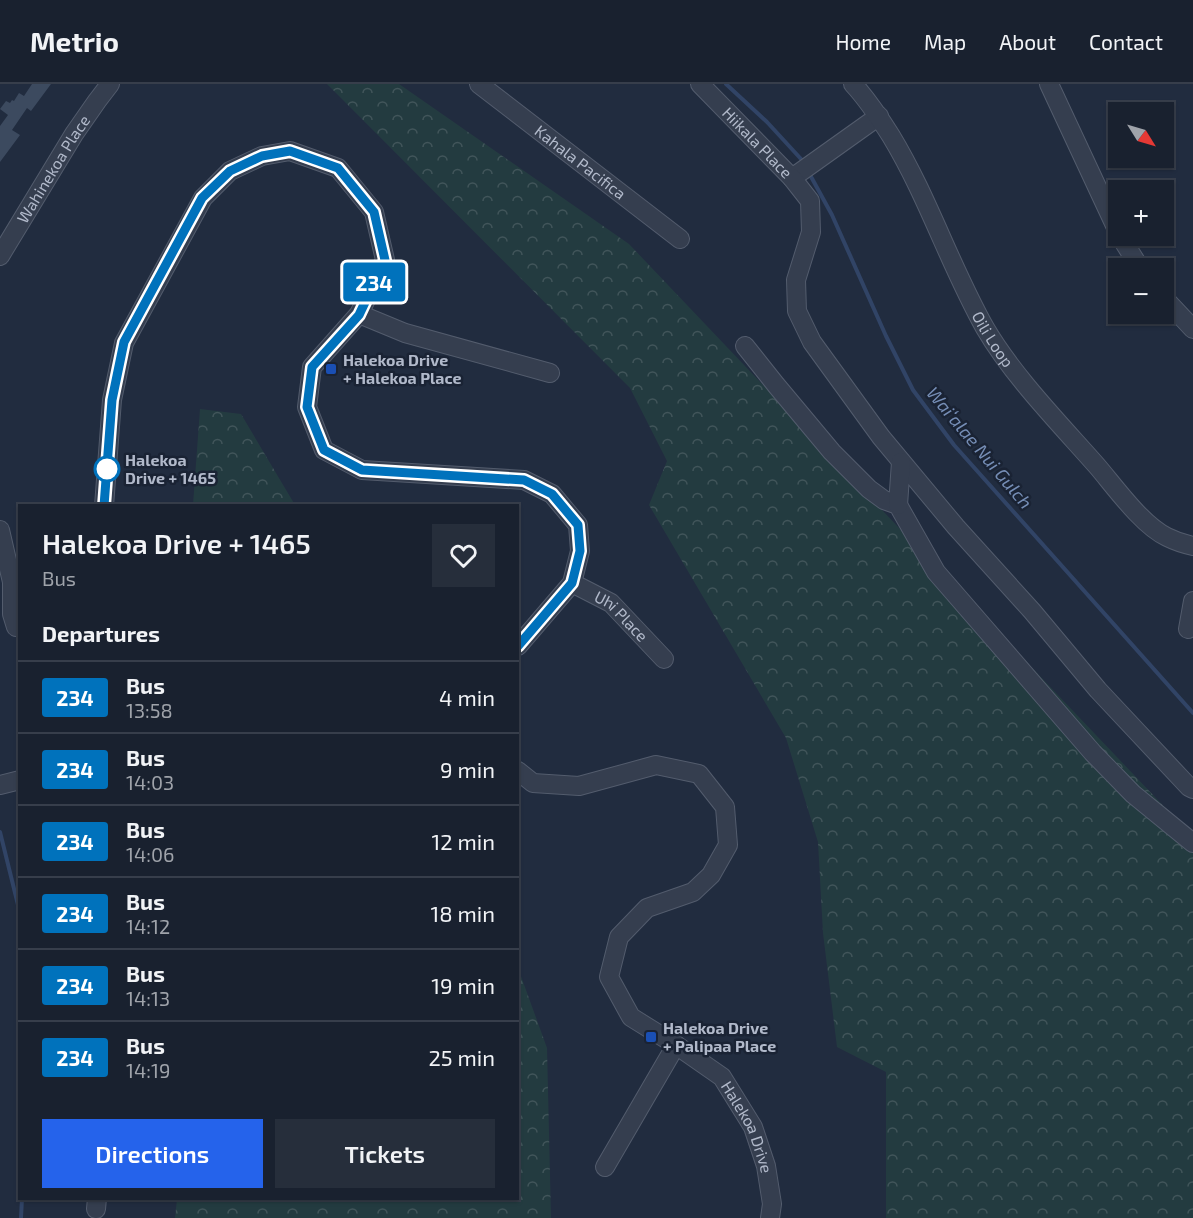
<!DOCTYPE html>
<html lang="en">
<head>
<meta charset="utf-8">
<style>
  :root { --surface:#19212f; --page:#262e3b; --text:#f1f3f6; --muted:#9fa3aa; --line:#373e4b; --accent:#2563eb }
  body { margin:0; font-family:"Exo 2",sans-serif; background:var(--page); color:var(--text); height:100vh; display:flex; flex-direction:column; font-size:22px; white-space:nowrap }
  * { box-sizing:border-box; margin:0 }
  p { font-size:20px; color:var(--muted) }
  .icon { flex:none; width:33px; height:33px; fill:none; stroke:currentColor; stroke-width:2; stroke-linecap:round; stroke-linejoin:round }
  .map { position:relative; flex:1; overflow:hidden }
  .sheet { position:absolute; left:18px; top:420px; width:501px; height:696px; display:flex; flex-direction:column; background:var(--surface); border-radius:0px; box-shadow:0 2px 4px #0004,0 0 0 2px var(--line) }
  .sheet>* { flex:none }
  .badge { padding:0 12px; border-radius:4px; font-size:21px; line-height:39px }
  .needle { width:39px; rotate:127deg }
  .fabs { position:absolute; left:1108px; top:18px; display:grid; gap:12px }
  .fabs a { display:grid; place-items:center; width:66px; height:66px; border-radius:0px; background:var(--surface); box-shadow:0 2px 4px #0004,0 0 0 2px var(--line); font-size:30px }
  .map>.badge { position:absolute; translate:-50% -50%; box-shadow:0 0 0 3px #fff }
  h2 { padding:0 24px; font-size:22px; line-height:54px }
  .round { display:grid; place-items:center; flex:none; width:63px; height:63px; border-radius:0px; background:var(--page) }
  .head { display:flex; align-items:center; justify-content:space-between; height:102px; padding:0 24px }
  h1 { font-size:28px; font-weight:600; line-height:45px }
  .primary-button { display:flex; gap:12px; margin-top:auto; padding:12px 24px }
  .primary-button a { flex:1; height:69px; border-radius:0px; background:var(--accent); color:#fff; font-size:24px; font-weight:600; line-height:69px; text-align:center }
  .primary-button a+a { background:var(--page); color:var(--text) }
  ul { padding:0; list-style:none }
  li { display:flex; align-items:center; gap:18px; height:72px; padding:0 24px; border-top:2px solid var(--line) }
  li div { flex:1 }
  li b { display:block; font-size:22px }
  li em { font-style:normal }
  li .badge { min-width:66px; font-weight:700; text-align:center }
  header { display:flex; align-items:center; gap:36px; box-sizing:border-box; height:84px; padding:0 30px; background:var(--surface); border-bottom:2px solid var(--line) }
  header strong { font-size:28px }
  nav { display:flex; gap:33px; margin-inline-start:auto; font-size:21px }
  .map>svg:first-child { display:block }
  .forest { fill:url(#forest-crowns) }
  .lines { fill:none; stroke-linecap:round; stroke-linejoin:round }
  .stream { stroke:#314466; stroke-width:4 }
  .building { fill:#3c4a5f }
  .minor-casing { stroke:#535c6d; stroke-width:20 }
  .minor { stroke:#353e4f; stroke-width:18 }
  .line-casing { stroke:#fff; stroke-width:14 }
  .line { stroke:#0072bc; stroke-width:9 }
  .transit-dot { fill:#1a4fb4; stroke:#1a2334; stroke-width:2 }
  .stop-dot { fill:#fff; stroke:#0072bc; stroke-width:3 }
  .labels { text-anchor:middle; stroke-width:5; stroke-linejoin:round; paint-order:stroke }
  .street-label { font-size:16px; fill:#b1b9ca; stroke:#1a2334 }
  .poi-label { font-size:16px; font-weight:bold; fill:#b1b9ca; stroke:#1a2334; text-anchor:start }
  .stop-label { font-size:16px; font-weight:bold; fill:#b1b9ca; stroke:#1a2334; text-anchor:start }
  .water-label { font-size:18px; font-style:italic; fill:#758db5; stroke:#1a2334 }
</style>
</head>
<body>
<header>
<strong>Metrio</strong>
<nav><a>Home</a><a>Map</a><a>About</a><a>Contact</a></nav>
</header>
<div class="map">
<svg width="1193" height="1134" viewBox="0 0 1193 1134">
  <defs>
    <pattern id="forest-crowns" width="20" height="18" patternUnits="userSpaceOnUse" patternTransform="scale(1.5)"><rect width="20" height="18" fill="#233b40"/><path d="M2 6a3 3 0 1 1 6 0M12 15a3 3 0 1 1 6 0" fill="none" stroke="#41555a"/></pattern>
  </defs>
  <rect width="100%" height="100%" fill="#212c3f"/>
  <path class="forest" d="M 327,0 L 399,0 L 629,160 L 1193,753 L 1193,1134 L 886,1134 L 886,988 L 837,963 L 823,849 L 818,758 L 786,654 L 649,421 L 667,377 L 630,304 Z
    M 200,325 L 241,330 L 295,421 L 193,421 Z
    M 518,884 L 547,964 L 551,1134 L 175,1134 L 177,1115 L 518,1114 Z"/>
  <g class="lines">
    <path class="stream" d="M 726,0 L 767,38 L 801,75 L 804,80
      M 809,89 L 832,131 L 886,252 L 913,306 L 954,361 L 1193,629
      M 0,748 L 20,829
      M 21,1134 L 22,1114"/>
  </g>
  <path class="building" d="M 32,0 L 51,0 L 31,27 L 27,24 L 12,46 L 20,51 L 0,78 L 0,42 L 8,31 L 0,25 L 6,17 L 10,19 L 12,16 L 14,17 L 19,9 L 24,12 Z"/>
  <g class="lines">
    <defs>
      <g id="minor">
        <path id="s1" d="M 479,0 L 680,155"/>
        <path id="s2" d="M 700,0 L 792,94 L 879,32"/>
        <path id="s3" d="M 853,0 C 868,16 879,33 891,52 C 928,113 950,182 985,244 C 1013,292 1060,340 1097,382 C 1115,403 1142,441 1167,453 C 1175,457 1184,460 1193,462"/>
        <path d="M 1049,0 L 1119,150"/>
        <path d="M 792,94 L 810,117 L 811,148 L 796,196 L 797,227 L 812,258 L 881,353 L 956,443 L 1032,527 L 1098,606 L 1189,703 L 1193,705"/>
        <path d="M 1120,152 L 1140,184"/>
        <path id="s4" d="M 0,172 L 74,50 L 97,17 L 110,0"/>
        <path d="M 1164,214 L 1193,245"/>
        <path d="M 359,230 L 405,249 L 550,289"/>
        <path d="M 745,262 L 776,301 L 832,368 L 869,405 L 884,416 L 898,421 L 936,488 L 1093,669 L 1133,710 L 1193,759"/>
        <path d="M 898,421 L 901,378"/>
        <path d="M 104,422 L 112,316 L 124,259 L 203,114 L 230,87 L 262,72 L 290,67 L 338,84 L 374,128 L 385,176 L 359,230 L 312,283 L 307,323 L 324,366 L 362,386 L 524,396 L 552,410 L 578,441 L 580,467 L 572,499 L 518,562"/>
        <path d="M 0,446 L 12,498 L 12,530 L 16,543"/>
        <path id="s5" d="M 572,499 L 611,519 L 664,575"/>
        <path d="M 1188,545 L 1193,517"/>
        <path id="s6" d="M 518,687 L 533,699 L 579,702 L 656,681 L 699,690 L 725,723 L 728,761 L 711,791 L 693,808 L 647,824 L 619,853 L 609,893 L 631,933 L 676,961 L 722,993 L 753,1043 L 766,1082 L 772,1120 L 770,1134"/>
        <path d="M 0,701 L 20,696"/>
        <path d="M 605,1083 L 676,961"/>
        <path d="M 96,1125 L 97,1114"/>
      </g>
    </defs>
    <use href="#minor" class="minor-casing"/>
    <use href="#minor" class="minor"/>
  </g>
  <g class="lines">
    <defs>
      <path id="line" d="M 104,422 L 112,316 L 124,258 L 202,114 L 230,87 L 262,72 L 290,67 L 338,84 L 374,128 L 385,176 L 359,231 L 312,283 L 307,323 L 324,366 L 362,386 L 524,396 L 552,410 L 578,441 L 580,467 L 572,499 L 518,562"/>
    </defs>
    <use href="#line" class="line-casing"/>
    <use href="#line" class="line"/>
  </g>
  <g class="transit-dot">
    <rect x="325" y="279" width="12" height="12" rx="3"/>
    <rect x="645" y="947" width="12" height="12" rx="3"/>
  </g>
  <circle class="stop-dot" cx="107" cy="385" r="12"/>
  <g class="labels">
    <g class="street-label">
      <text dy="6" stroke="none"><textPath href="#s2" startOffset="82">Hiikala Place</textPath></text>
      <text dy="6" stroke="none"><textPath href="#s1" startOffset="128">Kahala Pacifica</textPath></text>
      <text dy="6" stroke="none"><textPath href="#s4" startOffset="102">Wahinekoa Place</textPath></text>
      <text dy="6" stroke="none"><textPath href="#s3" startOffset="292">Oili Loop</textPath></text>
      <text dy="6" stroke="none"><textPath href="#s5" startOffset="60">Uhi Place</textPath></text>
      <text dy="6" stroke="none"><textPath href="#s6" startOffset="670">Halekoa Drive</textPath></text>
    </g>
    <g class="poi-label">
      <text x="343" y="282">Halekoa Drive<tspan x="343" dy="18">+ Halekoa Place</tspan></text>
      <text x="663" y="950">Halekoa Drive<tspan x="663" dy="18">+ Palipaa Place</tspan></text>
    </g>
    <g class="stop-label">
      <text x="125" y="382">Halekoa<tspan x="125" dy="18">Drive + 1465</tspan></text>
    </g>
    <g class="water-label">
      <text transform="translate(979 364) rotate(50)" y="6">Waiʻalae Nui Gulch</text>
    </g>
  </g>
</svg>
<div class="fabs">
<a><svg class="needle" viewBox="-14 -14 28 28"><path d="M0-13l5 13h-10z" fill="#e53935"/><path d="M0 13l5-13h-10z" fill="#9fa3aa"/></svg></a>
<a>+</a>
<a>−</a>
</div>
<b class="badge" style="left:374px;top:198px;background:#0072bc;color:#fff">234</b>
<section class="sheet">
<div class="head"><div><h1>Halekoa Drive + 1465</h1><p>Bus</p></div><a class="round"><svg class="icon" aria-label="heart" viewBox="0 0 24 24"><path d="M12 20l-8-8c-3-5 5-10 8-4 3-6 11-1 8 4z"/></svg></a></div>
<h2>Departures</h2>
<ul>
<li><span class="badge" style="background:#0072bc;color:#fff">234</span><div><b>Bus</b><p>13:58</p></div><em>4 min</em></li>
<li><span class="badge" style="background:#0072bc;color:#fff">234</span><div><b>Bus</b><p>14:03</p></div><em>9 min</em></li>
<li><span class="badge" style="background:#0072bc;color:#fff">234</span><div><b>Bus</b><p>14:06</p></div><em>12 min</em></li>
<li><span class="badge" style="background:#0072bc;color:#fff">234</span><div><b>Bus</b><p>14:12</p></div><em>18 min</em></li>
<li><span class="badge" style="background:#0072bc;color:#fff">234</span><div><b>Bus</b><p>14:13</p></div><em>19 min</em></li>
<li><span class="badge" style="background:#0072bc;color:#fff">234</span><div><b>Bus</b><p>14:19</p></div><em>25 min</em></li>
</ul>
<div class="primary-button"><a>Directions</a><a>Tickets</a></div>
</section>
</div>
</body>
</html>
